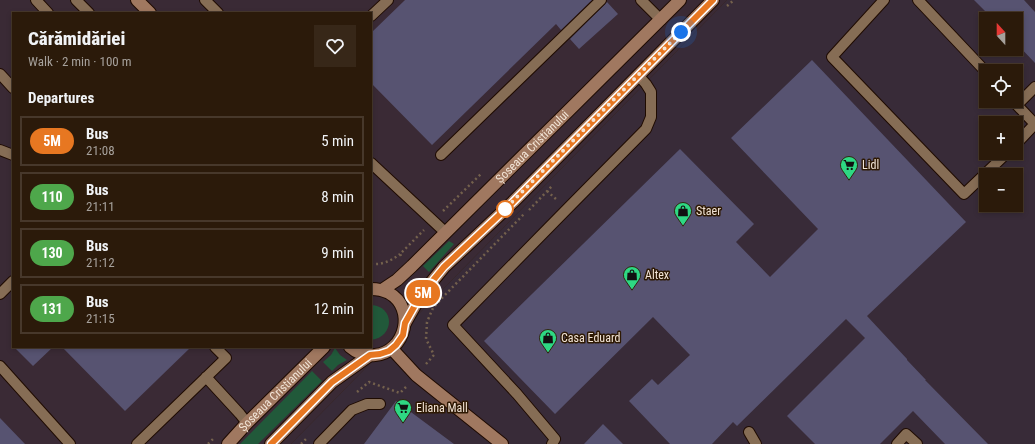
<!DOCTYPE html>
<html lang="en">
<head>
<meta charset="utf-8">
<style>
  :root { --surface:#2b1a0a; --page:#372718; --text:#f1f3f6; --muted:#a6a19c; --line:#47382b }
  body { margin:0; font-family:"Roboto Condensed",sans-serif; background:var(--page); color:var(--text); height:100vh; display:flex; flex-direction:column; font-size:15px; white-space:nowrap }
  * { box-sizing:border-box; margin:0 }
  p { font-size:13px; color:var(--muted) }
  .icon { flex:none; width:22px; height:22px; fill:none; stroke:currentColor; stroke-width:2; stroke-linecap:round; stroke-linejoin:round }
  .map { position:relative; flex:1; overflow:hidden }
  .panel { position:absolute; left:12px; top:12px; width:360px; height:336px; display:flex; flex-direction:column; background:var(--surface); border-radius:0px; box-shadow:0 2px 6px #0003,0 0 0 1px var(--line) }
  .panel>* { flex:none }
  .badge { padding:0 8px; border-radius:13px; font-size:14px; line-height:26px }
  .needle { width:26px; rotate:339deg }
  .tools { position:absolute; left:979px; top:12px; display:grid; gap:8px }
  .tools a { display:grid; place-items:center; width:44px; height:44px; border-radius:0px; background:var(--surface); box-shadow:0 2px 6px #0003,0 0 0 1px var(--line); font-size:20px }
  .you { position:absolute; width:20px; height:20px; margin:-10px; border:3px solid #fff; border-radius:50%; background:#1a73e8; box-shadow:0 0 0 6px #1a73e833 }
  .map>.badge { position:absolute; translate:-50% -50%; box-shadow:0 0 0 2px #fff }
  h2 { padding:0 16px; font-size:15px; line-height:36px }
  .round { display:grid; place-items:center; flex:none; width:42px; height:42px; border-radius:0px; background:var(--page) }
  .summary { display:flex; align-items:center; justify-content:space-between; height:68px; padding:0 16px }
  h1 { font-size:19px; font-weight:800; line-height:30px }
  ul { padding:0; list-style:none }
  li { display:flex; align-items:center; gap:12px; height:50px; margin:0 8px 6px; padding:0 8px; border:2px solid var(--line); border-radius:0px }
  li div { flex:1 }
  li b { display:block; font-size:15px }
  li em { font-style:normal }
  li .badge { min-width:44px; font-weight:700; text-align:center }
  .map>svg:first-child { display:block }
  .commercial { fill:#3a2a35; fill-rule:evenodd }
  .industrial { fill:#382b38; fill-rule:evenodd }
  .green { fill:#21593a }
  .building { fill:#575371 }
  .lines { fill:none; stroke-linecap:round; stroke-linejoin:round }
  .lane-casing { stroke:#1f0b00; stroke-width:12 }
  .secondary-casing { stroke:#1f0b00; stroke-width:14 }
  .path { stroke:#74614d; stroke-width:2.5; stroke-dasharray:2 3; stroke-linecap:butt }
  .lane { stroke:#866d55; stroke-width:10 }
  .secondary { stroke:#a07860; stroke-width:12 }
  .line-casing { stroke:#fff; stroke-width:9 }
  .line { stroke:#e77721; stroke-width:6 }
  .walk { stroke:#f3e5d7; stroke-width:4; stroke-dasharray:0 7.2 }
  .stop-dot { fill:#fff; stroke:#e77721; stroke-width:2 }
  .labels { text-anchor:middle; stroke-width:3; stroke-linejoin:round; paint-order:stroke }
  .street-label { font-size:12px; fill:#f3e5d7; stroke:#2e1903 }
  .poi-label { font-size:12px; fill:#f3e5d7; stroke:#2e1903; text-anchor:start }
</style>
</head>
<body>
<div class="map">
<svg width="1035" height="444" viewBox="0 0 1035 444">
  <rect width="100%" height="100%" fill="#39230d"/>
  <path class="commercial" d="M 0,0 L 727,0 L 291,444 L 0,444 ZM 13,13 L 371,13 L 371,347 L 13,347 Z"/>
  <path class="industrial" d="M 727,0 L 1035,0 L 1035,444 L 291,444 ZM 986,19 L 1016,19 L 1016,49 L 986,49 ZM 986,71 L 1016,71 L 1016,101 L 986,101 ZM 986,123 L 1016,123 L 1016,153 L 986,153 ZM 986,175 L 1016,175 L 1016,205 L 986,205 Z"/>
  <path class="green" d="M 449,241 L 454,244 L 429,272 L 423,266 Z
    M 371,305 C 395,306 395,337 371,340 Z
    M 335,348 L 340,355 L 347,360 L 338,365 L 332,371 L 323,362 L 331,355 Z
    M 312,371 L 322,381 L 258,444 L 240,444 Z"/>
  <path class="building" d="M 405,0 L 592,0 L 561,30 L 556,24 L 432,145 L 371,83 L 371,33 Z
    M 974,0 L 1024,0 L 1035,12 L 1035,63 L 1016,43 L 1016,19 L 993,19 Z
    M 607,2 L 618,14 L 579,49 L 570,39 Z
    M 812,60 L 966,222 L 867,316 L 907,359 L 907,360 L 926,380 L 925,380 L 988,444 L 945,444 L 913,411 L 880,444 L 815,444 L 787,416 L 865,338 L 846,319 L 737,426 L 733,422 L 712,444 L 670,444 L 629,401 L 652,379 L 658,385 L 690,355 L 653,317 L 555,414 L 484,341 L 680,149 L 754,224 L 736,242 L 770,277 L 818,229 L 731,138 Z
    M 14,347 L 53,347 L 33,366 Z
    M 62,347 L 191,347 L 125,411 Z
    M 396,401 L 454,444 L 364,444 Z
    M 0,418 L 25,444 L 0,444 Z
    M 603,424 L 623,444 L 584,444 Z"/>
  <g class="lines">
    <defs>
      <path id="lane" d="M 36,0 L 48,13
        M 76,0 L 89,13
        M 205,0 L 218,13
        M 641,0 L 661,20
        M 884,0 L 832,57 L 964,194 L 1007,153
        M 918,0 L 986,72
        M 371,16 L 388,0
        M 0,74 L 13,88
        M 1013,101 L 1035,124
        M 1017,105 L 1035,87
        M 1016,144 L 1035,124
        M 0,150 L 13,155
        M 441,155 L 601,0
        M 371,163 L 445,232
        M 0,294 L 13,281
        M 0,366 L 70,444
        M 206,377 L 240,414 L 247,423
        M 749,432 L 756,444
        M 137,444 L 226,358 L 215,347
        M 319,444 L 352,410 L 367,404 L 380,404
        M 552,444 L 555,439 L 517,394 L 453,325 L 567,209 L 646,129 L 651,117 L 651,92 L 646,84 L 638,75
        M 897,444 L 906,434 L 917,444"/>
      <g id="secondary">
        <path d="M 137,0 L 150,13"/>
        <path id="s1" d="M 382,290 L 397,280 L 412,266 L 680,0"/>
        <path d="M 405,323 L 418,300 L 430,284 L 444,267 L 513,202 L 713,0"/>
        <path d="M 350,347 C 357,353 366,356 375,355 C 406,352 416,308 389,293 C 383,290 377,289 371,289"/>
        <path d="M 392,349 L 416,375 L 502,444"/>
        <path id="s2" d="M 228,444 L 247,423 L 324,347"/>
        <path d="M 271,444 L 332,382 L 370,355"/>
      </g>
    </defs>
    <use href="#lane" class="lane-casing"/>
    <use href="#secondary" class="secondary-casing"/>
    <path class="path" d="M 727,6 L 734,0
      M 547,191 L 557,200
      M 529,210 L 552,186
      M 443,211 L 481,174
      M 401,256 L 400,254 L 424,230
      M 371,264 C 382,265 391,261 400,254
      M 426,364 L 434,355 L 426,339 L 427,322 L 433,308 L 443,297 L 525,213
      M 357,392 L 369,382 L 400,393 L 407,386
      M 208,444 L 214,438
      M 301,444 L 306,439"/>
    <use href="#lane" class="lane"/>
    <use href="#secondary" class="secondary"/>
  </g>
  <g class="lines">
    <defs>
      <path id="line" d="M 271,444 L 332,382 L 370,355 L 380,354 L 389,351 L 396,345 L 403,335 L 405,323 L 418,300 L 430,284 L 444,267 L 513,202 L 713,0"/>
    </defs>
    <use href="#line" class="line-casing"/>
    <use href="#line" class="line"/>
    <path class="walk" d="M 505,209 L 501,213 L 681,32"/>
  </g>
  <defs>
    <symbol id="supermarket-pin" viewBox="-11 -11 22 30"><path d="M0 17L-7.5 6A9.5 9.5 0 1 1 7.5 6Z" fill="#2ed883" stroke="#2e1903"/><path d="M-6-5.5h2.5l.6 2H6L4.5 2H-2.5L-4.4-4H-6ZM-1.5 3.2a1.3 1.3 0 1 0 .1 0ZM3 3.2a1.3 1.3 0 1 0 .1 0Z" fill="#111"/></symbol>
    <symbol id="shop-pin" viewBox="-11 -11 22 30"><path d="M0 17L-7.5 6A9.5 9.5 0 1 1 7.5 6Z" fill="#2ed883" stroke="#2e1903"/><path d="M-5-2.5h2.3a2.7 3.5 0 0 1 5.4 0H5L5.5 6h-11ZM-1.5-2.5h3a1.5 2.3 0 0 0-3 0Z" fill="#111"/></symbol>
  </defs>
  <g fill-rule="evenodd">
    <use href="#supermarket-pin" x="839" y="155" width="20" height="27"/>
    <use href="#shop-pin" x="673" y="201" width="20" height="27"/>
    <use href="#shop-pin" x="622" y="265" width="20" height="27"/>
    <use href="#shop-pin" x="538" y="328" width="20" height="27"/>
    <use href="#supermarket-pin" x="393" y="398" width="20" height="27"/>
  </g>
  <circle class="stop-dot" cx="505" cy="209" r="8"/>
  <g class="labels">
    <g class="street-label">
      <text dy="4" stroke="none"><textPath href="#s1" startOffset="208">Șoseaua Cristianului</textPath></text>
      <text dy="4" stroke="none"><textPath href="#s2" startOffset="68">Șoseaua Cristianului</textPath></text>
    </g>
    <g class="poi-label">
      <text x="862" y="169">Lidl</text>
      <text x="696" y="215">Staer</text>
      <text x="645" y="279">Altex</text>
      <text x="561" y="342">Casa Eduard</text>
      <text x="416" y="412">Eliana Mall</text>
    </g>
  </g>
</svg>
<div class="tools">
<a><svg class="needle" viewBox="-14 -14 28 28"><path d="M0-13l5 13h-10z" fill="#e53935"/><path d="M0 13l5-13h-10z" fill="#a6a19c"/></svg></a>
<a><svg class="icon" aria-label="locate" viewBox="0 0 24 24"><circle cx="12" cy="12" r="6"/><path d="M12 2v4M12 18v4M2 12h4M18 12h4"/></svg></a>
<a>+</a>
<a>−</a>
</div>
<div class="you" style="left:681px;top:32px"></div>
<b class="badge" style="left:423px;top:293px;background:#e77721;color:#fff">5M</b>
<section class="panel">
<div class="summary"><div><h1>Cărămidăriei</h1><p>Walk · 2 min · 100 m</p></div><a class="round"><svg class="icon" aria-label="heart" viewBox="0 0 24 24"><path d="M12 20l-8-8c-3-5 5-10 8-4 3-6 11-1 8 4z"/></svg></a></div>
<h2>Departures</h2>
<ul>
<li><span class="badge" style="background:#e77721;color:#fff">5M</span><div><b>Bus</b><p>21:08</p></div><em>5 min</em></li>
<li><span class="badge" style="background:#4ea74b;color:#fff">110</span><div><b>Bus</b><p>21:11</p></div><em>8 min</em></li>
<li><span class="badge" style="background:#4ea74b;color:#fff">130</span><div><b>Bus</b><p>21:12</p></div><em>9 min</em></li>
<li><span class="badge" style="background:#4ea74b;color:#fff">131</span><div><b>Bus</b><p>21:15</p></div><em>12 min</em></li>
</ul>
</section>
</div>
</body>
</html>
